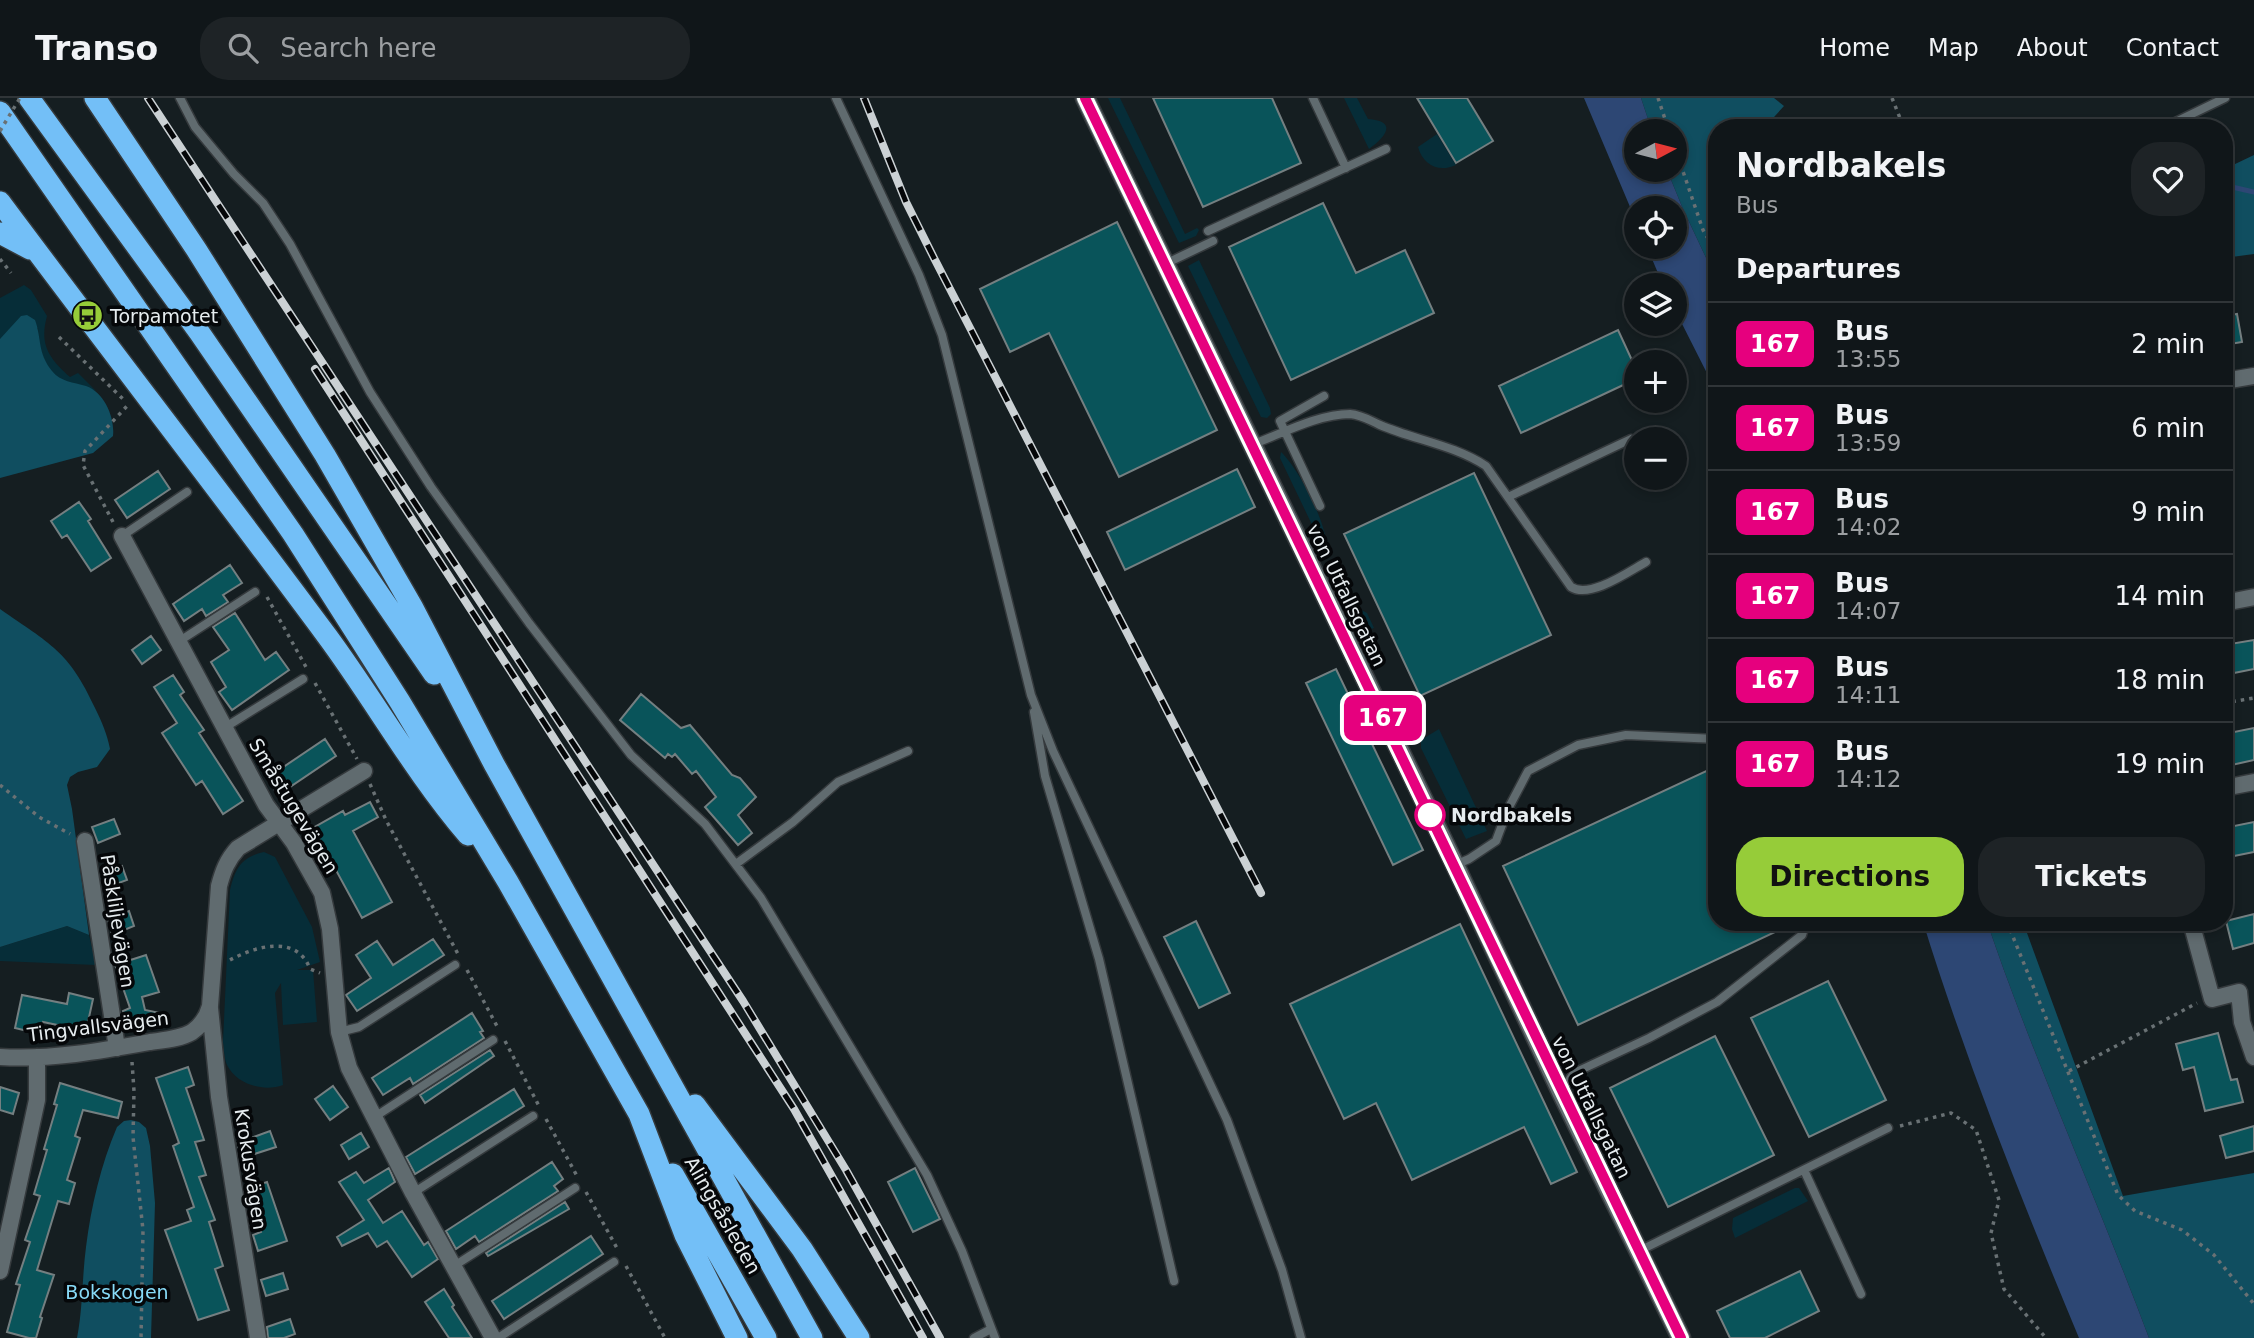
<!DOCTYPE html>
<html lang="en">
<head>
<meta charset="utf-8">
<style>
  :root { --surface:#101619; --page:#1e2326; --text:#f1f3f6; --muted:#9c9fa2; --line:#303538; --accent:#96cc39 }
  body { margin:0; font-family:"DejaVu Sans",sans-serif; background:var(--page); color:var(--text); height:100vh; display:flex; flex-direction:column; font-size:26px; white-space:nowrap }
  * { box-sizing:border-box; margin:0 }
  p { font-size:23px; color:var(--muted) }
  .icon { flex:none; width:38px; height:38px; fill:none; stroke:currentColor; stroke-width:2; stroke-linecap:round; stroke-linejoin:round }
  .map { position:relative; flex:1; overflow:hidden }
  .details { position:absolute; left:1708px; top:21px; width:525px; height:812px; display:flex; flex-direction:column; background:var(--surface); border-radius:28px; box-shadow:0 4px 10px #0003,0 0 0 2px var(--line) }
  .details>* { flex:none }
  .badge { padding:0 14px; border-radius:10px; font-size:24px; line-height:46px }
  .needle { width:46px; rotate:83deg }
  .buttons { position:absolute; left:1624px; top:21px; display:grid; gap:14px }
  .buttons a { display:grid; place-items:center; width:63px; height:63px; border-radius:50%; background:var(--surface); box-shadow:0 4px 10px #0003,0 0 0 2px var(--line); font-size:35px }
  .map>.badge { position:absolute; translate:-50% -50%; box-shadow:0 0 0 4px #fff }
  h2 { padding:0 28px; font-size:26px; line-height:63px }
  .round { display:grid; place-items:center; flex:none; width:74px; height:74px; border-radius:28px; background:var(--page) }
  .headline { display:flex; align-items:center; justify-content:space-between; height:119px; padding:0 28px }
  h1 { font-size:33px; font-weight:600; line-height:52px }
  .action { display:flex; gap:14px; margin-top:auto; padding:14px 28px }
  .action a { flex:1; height:80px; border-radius:28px; background:var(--accent); color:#111; font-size:28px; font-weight:600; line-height:80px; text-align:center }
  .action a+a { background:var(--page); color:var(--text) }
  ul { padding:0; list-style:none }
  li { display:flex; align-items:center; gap:21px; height:84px; padding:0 28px; border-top:2px solid var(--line) }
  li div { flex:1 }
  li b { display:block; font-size:26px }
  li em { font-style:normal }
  li .badge { min-width:77px; font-weight:700; text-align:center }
  header { display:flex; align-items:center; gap:42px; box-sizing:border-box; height:98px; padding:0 35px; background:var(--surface); border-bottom:2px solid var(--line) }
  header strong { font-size:33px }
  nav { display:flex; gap:38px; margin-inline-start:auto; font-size:24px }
  .search { width:490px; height:63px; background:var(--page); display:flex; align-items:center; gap:18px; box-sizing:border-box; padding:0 24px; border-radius:28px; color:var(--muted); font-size:26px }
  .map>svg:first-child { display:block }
  .green { fill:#062d38 }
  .forest { fill:#104e60 }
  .water { fill:#2d4774 }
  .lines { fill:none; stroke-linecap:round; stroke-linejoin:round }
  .stream { stroke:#2d4774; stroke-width:5 }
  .building { fill:#09545a; stroke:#747f81; stroke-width:2 }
  .lane-casing { stroke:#353a3d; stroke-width:11 }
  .street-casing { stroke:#353a3d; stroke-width:19 }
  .secondary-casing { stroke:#353a3d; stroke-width:21 }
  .highway-casing { stroke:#353a3d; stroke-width:24 }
  .path { stroke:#697174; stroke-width:3.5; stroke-dasharray:3.5 5; stroke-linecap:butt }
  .lane { stroke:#606b6f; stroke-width:8 }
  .street { stroke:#606b6f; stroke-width:16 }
  .secondary { stroke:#606b6f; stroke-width:18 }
  .highway { stroke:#73bff7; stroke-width:21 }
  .rail-casing { stroke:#cbd1d4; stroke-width:8 }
  .rail { stroke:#050709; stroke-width:5; stroke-dasharray:16; stroke-linecap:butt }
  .path-bridge { stroke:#697174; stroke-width:3.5; stroke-dasharray:3.5 5; stroke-linecap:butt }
  .line-casing { stroke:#fff; stroke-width:16 }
  .line { stroke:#e6007e; stroke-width:10 }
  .stop-dot { fill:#fff; stroke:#e6007e; stroke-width:3.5 }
  .labels { text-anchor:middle; stroke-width:7; stroke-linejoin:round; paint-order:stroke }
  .poi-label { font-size:19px; fill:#e6ecef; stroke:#050709; text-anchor:start }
  .street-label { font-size:19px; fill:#e6ecef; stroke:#050709 }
  .stop-label { font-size:19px; font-weight:bold; fill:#e6ecef; stroke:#050709; text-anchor:start }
  .park-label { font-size:19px; fill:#87daf7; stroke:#050709 }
</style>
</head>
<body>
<header>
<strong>Transo</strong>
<div class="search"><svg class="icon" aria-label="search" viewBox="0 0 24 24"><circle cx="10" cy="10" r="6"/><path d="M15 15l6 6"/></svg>Search here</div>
<nav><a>Home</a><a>Map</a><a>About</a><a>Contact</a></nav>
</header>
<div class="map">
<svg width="2254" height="1240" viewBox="0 0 2254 1240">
  <rect width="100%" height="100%" fill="#151e21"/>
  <path class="green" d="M 1108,0 L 1120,0 L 1185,136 L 1197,130 L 1199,132 L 1196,138 L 1179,145 Z
    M 1344,0 L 1357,0 L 1368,21 C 1398,23 1386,39 1369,51 Z
    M 1437,36 L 1456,67 C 1439,75 1423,67 1418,49 Z
    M 1199,162 L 1270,310 L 1271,316 L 1267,320 L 1261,319 L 1188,168 Z
    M 24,187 L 31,192 L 47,218 C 39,247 49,260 70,279 L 78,275 L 96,293 C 87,289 79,288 69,285 C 46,277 38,252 38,230 L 0,241 L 0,200 Z
    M 1281,354 C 1300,372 1331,432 1327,458 L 1280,360 Z
    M 1358,510 L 1367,515 L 1374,530 L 1365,533 L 1355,513 Z
    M 1439,631 L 1487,733 L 1466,741 L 1421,650 L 1421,642 Z
    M 264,754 L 275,759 L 312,829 L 320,864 L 297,872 L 313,872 L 317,924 L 283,927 L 281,885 L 275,895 L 283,987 C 264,994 237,987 227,967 C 224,960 224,951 223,944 L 230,792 C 235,771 241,759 264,754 Z
    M 67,828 L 89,837 L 96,867 L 0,863 L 0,849 Z
    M 1795,1090 L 1799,1090 L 1808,1103 L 1735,1140 L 1732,1131 L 1733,1120 Z"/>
  <path class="forest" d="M 1641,0 L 1774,0 L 1784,8 L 1764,30 L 1717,30 L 1717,183 L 1683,111 L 1667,72 L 1675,72 L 1675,33 L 1652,33 Z
    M 2254,57 L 2254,156 L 2224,160 L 2224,68 L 2233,67 Z
    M 27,217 L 35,222 C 42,241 37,254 52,273 C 61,284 73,284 86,288 C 105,295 115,320 113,338 L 93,355 L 0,380 L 0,241 L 21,218 Z
    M 0,511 C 50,546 69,553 95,610 C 102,624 107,636 110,651 L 97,669 L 78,674 L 70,679 L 67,687 L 72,711 L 89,837 L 67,828 L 0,849 Z
    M 1987,824 L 2023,824 L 2123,1098 L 2254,1075 L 2254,1240 L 2149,1240 C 2097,1101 2035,965 1987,824 Z
    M 131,1022 L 139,1024 L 146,1030 L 150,1048 L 155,1105 L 151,1240 L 77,1240 C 83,1210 82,1179 86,1149 C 91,1109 101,1066 117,1029 L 124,1023 Z"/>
  <path class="water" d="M 1584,0 L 1641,0 L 1652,33 L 1636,33 L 1636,72 L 1667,72 L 1683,111 L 1717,183 L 1717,295 L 1675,212 L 1675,187 L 1663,187 L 1647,149 L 1675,149 L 1675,110 L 1636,110 L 1636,123 Z
    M 1923,824 L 1987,824 C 2035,965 2097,1101 2149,1240 L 2079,1240 C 2022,1103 1967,966 1923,824 Z"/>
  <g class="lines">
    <path class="stream" d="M 2224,92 L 2232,89 L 2254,94"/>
  </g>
  <path class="building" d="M 1153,0 L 1272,0 L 1301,65 L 1203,109 Z
    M 1417,0 L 1467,0 L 1493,43 L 1456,65 Z
    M 1323,105 L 1356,175 L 1405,152 L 1434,215 L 1291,282 L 1229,149 Z
    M 1117,124 L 1217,332 L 1119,379 L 1049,235 L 1010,254 L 980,191 Z
    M 2237,216 L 2242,244 L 2224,247 L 2224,218 Z
    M 1618,232 L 1636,271 L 1636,281 L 1521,335 L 1499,288 Z
    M 1237,371 L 1255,409 L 1125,472 L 1107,434 Z
    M 158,373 L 170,391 L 127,420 L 115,402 Z
    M 1474,375 L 1551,537 L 1420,598 L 1344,436 Z
    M 79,404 L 91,421 L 88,423 L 111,460 L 91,473 L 67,437 L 62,440 L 51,423 Z
    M 230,467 L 242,485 L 223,497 L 228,504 L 206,518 L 202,511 L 184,523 L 173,506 Z
    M 235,515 L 265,562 L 276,554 L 289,572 L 232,612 L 219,594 L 226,589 L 211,564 L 229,552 L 213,529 Z
    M 151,538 L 161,552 L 142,566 L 132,552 Z
    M 2254,542 L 2254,571 L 2224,577 L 2224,547 Z
    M 1336,571 L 1423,752 L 1393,767 L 1306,585 Z
    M 173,577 L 184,594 L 180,597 L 204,632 L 199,635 L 243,703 L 223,716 L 202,683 L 196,687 L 162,635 L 177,625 L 154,589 Z
    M 641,596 L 681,630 L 690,627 L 732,677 L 740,680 L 756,699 L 738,717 L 752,735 L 738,747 L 705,709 L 716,699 L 696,673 L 692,676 L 675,656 L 672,659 L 668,656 L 665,660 L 620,622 Z
    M 2254,630 L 2254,662 L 2227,668 L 2224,636 Z
    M 325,641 L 336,658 L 278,697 L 267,680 Z
    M 1717,668 L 1717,824 L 1796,824 L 1578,927 L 1503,768 Z
    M 370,704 L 378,719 L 353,733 L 392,804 L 362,820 L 313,730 L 343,713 L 345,717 Z
    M 114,721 L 120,736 L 98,745 L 92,729 Z
    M 2254,724 L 2254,754 L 2224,760 L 2224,730 Z
    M 122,768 L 127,782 L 105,790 L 101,775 Z
    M 129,813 L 134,828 L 112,837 L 108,821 Z
    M 2254,816 L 2254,845 L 2233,851 L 2226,823 Z
    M 1196,823 L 1230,895 L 1199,910 L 1164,839 Z
    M 1460,826 L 1577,1074 L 1551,1086 L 1524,1029 L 1412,1082 L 1376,1005 L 1344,1021 L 1290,906 Z
    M 433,841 L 444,857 L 357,913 L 346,897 L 371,880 L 356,857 L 377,843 L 393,867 Z
    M 146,857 L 159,894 L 142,899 L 145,912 L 160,915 L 143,922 L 138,935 L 135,925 L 128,927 L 123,913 L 130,910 L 115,867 Z
    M 1828,883 L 1886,1002 L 1809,1039 L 1751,920 Z
    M 69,895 L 93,901 L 86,933 L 43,924 L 40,936 L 15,930 L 22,897 L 67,906 Z
    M 472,915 L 483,933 L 480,934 L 484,940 L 413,986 L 410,980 L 383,997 L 372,980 Z
    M 2218,935 L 2231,982 L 2237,981 L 2243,1004 L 2205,1013 L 2194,969 L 2183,972 L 2176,946 Z
    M 1715,938 L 1774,1057 L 1668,1109 L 1610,990 Z
    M 490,952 L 494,958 L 425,1005 L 420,997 Z
    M 188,969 L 194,987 L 186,990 L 204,1042 L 195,1044 L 206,1077 L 199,1079 L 215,1122 L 209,1124 L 223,1168 L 215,1171 L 229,1212 L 198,1222 L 165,1132 L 191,1123 L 187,1112 L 194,1109 L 173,1048 L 179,1045 L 156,980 Z
    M 60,985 L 122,1004 L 118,1020 L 83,1012 L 75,1038 L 80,1040 L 67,1082 L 75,1085 L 69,1106 L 58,1103 L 37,1172 L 54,1177 L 40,1219 L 42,1220 L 36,1240 L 29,1240 L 7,1234 L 20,1187 L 16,1186 L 30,1144 L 25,1142 L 40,1098 L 34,1096 L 47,1052 L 44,1051 L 57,1007 L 54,1006 Z
    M 333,988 L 348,1009 L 330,1022 L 315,1001 Z
    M 0,989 L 19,995 L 13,1016 L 0,1012 Z
    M 514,991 L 524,1008 L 415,1076 L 406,1059 Z
    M 2254,1028 L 2254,1053 L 2226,1060 L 2220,1038 Z
    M 270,1033 L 276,1049 L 242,1060 L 237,1045 Z
    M 361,1035 L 369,1049 L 349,1061 L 341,1047 Z
    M 552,1064 L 563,1081 L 554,1088 L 558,1093 L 479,1144 L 475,1138 L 456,1151 L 446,1133 Z
    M 389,1070 L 395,1084 L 368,1102 L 383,1125 L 402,1113 L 424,1147 L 428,1144 L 438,1161 L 412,1179 L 387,1143 L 377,1149 L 368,1135 L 342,1148 L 337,1139 L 364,1122 L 339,1084 L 356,1074 L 364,1085 Z
    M 915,1070 L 940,1121 L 913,1134 L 888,1084 Z
    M 267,1084 L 287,1143 L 258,1153 L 253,1137 L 261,1134 L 246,1091 Z
    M 565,1104 L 569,1111 L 488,1158 L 486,1155 Z
    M 591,1138 L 603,1156 L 504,1221 L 492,1203 Z
    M 1800,1173 L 1819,1213 L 1765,1240 L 1730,1240 L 1717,1213 Z
    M 283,1175 L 288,1191 L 266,1198 L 261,1182 Z
    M 444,1191 L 454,1207 L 452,1209 L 472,1240 L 449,1240 L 425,1204 Z
    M 290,1221 L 295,1236 L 284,1240 L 268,1240 L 267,1229 Z"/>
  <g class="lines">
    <defs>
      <path id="lane" d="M 180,0 L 195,29 L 234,76 L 263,105 L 290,146 L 370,294 L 431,389 L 529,525 L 631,657 L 705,726 L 761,800 L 927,1077 L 962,1153 L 995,1240
        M 836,0 L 919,177 L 942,237 L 1031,597 L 1053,653 L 1227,1022 L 1282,1172 L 1301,1240
        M 1313,0 L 1346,70
        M 2163,30 L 2225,0
        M 1208,133 L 1386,51
        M 1165,166 L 1213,143
        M 1251,347 C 1281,336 1318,316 1350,316 C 1362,317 1369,322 1380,327 C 1415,342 1454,347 1486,368 L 1571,489 C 1590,501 1628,474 1646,464
        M 1508,399 L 1631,341
        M 1320,408 L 1280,323 L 1324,298
        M 122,438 L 187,394
        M 178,544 L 255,494
        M 1034,614 L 1045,678 L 1099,861 L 1174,1183
        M 224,630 L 303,581
        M 736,766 L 793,724 L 838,684 L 908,653
        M 1455,767 L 1469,761 L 1496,743 L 1508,711 L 1528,673 L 1578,647 L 1626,637 L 1717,641
        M 339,934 L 359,929 L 455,867
        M 1561,994 L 1574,975 L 1649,940 L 1717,904 L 1802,837 L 1806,824
        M 373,1020 L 493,942
        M 1804,1072 L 1861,1196
        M 413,1095 L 533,1018
        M 1639,1153 L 1888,1030
        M 454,1168 L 575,1090
        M 498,1240 L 614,1164
        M 974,1240 L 991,1231"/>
      <path id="street" d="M 2224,283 L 2254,278
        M 122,438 L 266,707 L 294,745 L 322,795 L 330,831 L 339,934 L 349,970 L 413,1095 L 493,1240
        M 2224,505 L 2254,499
        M 2224,690 L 2254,684
        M 85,743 L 117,950
        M 2191,824 L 2212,901 L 2239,894 L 2242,924 L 2254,959
        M 210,910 L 219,999 L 258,1240
        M 0,959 C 50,962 101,953 150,944 C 164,942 180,941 192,934 C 202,927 207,919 210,908 L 219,788 C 223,773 227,762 238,750 L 364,673
        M 0,1173 L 37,1002 L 37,959"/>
      <path id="secondary" d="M 1085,0 L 1455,767 L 1561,994 L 1681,1240"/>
      <path id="highway" d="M 29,0 L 199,234 L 434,576
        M 95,0 L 196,151 L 325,357 L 413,510 L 494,666 L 812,1240
        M 0,14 L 293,436 L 400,604 L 508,784 L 639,1016 L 685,1137 L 737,1240
        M 0,104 C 108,249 219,392 327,538 C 375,603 415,675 468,737
        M 0,135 L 30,151
        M 695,1007 L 802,1151 L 859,1240
        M 673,1076 L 766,1240"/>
    </defs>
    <use href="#lane" class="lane-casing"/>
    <use href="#street" class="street-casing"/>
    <use href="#secondary" class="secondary-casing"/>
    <use href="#highway" class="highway-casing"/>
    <path class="path" d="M 1658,0 L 1669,33
      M 1892,0 L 1904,30
      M 1675,50 L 1703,132 L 1717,156
      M 0,161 L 11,175
      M 59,239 L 123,301
      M 113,424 L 83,367 L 85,353 L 128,307
      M 267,499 L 306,569
      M 315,585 L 357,661
      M 2224,605 L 2254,600
      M 370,686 L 386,722 L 458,856
      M 0,687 L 39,719 L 70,736
      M 2007,824 L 2118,1097 L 2135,1113 L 2182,1132 L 2214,1157 L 2254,1206
      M 230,862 C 256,848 297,836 310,871 L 320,875
      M 467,872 L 498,930
      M 505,943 L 539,1008
      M 132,964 L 134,993 L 133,1039 L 143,1132 L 141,1240
      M 2069,973 L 2197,905
      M 546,1021 L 577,1078
      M 1900,1028 L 1951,1015 L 1976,1032 L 1999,1102 L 1991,1135 L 2004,1191 L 2046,1240
      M 586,1094 L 618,1152
      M 626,1168 L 665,1240"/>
    <use href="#lane" class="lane"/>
    <use href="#street" class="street"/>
    <use href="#secondary" class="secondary"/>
    <use href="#highway" class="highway"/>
    <defs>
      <path id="rail" d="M 148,0 L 743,903 L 846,1072 L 940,1240
        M 864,0 L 906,104 L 934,160 L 1261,795
        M 315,271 L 794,1011 L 923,1240"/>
    </defs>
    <use href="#rail" class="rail-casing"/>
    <use href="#rail" class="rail"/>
    <path class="path-bridge" d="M 0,33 L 20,0"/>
  </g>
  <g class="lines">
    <defs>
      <path id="line" d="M 1085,0 L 1681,1240"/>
    </defs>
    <use href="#line" class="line-casing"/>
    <use href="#line" class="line"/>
  </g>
  <defs>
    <symbol id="bus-disc" viewBox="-11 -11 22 22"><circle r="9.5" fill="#96cc39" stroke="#050709"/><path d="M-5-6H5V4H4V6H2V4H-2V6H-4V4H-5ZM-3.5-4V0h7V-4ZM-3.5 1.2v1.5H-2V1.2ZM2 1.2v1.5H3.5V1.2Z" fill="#111"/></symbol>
  </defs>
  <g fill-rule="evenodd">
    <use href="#bus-disc" x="70" y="200" width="35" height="35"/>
  </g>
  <circle class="stop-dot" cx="1430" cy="717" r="14"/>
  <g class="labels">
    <g class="poi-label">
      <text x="110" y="225">Torpamotet</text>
    </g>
    <g class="street-label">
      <text transform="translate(1347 497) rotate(64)" y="7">von Utfallsgatan</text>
      <text transform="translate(294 708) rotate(59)" y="7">Småstugevägen</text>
      <text transform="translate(118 823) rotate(81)" y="7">Påskliljevägen</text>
      <text transform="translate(98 928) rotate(-7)" y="7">Tingvallsvägen</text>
      <text transform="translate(1592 1009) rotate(64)" y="7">von Utfallsgatan</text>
      <text transform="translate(251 1071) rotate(81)" y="7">Krokusvägen</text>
      <text transform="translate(723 1117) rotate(60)" y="7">Alingsåsleden</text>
    </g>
    <g class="stop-label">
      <text x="1451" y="724">Nordbakels</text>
    </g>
    <g class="park-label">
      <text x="117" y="1201">Bokskogen</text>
    </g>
  </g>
</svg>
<div class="buttons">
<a><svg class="needle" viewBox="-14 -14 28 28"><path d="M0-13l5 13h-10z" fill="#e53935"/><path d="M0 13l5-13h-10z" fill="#9c9fa2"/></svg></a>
<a><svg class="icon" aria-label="locate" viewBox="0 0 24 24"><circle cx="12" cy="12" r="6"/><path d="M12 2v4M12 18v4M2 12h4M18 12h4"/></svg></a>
<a><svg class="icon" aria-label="layers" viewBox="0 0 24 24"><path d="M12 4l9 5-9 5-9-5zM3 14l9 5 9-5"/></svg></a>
<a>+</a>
<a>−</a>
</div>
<b class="badge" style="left:1383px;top:620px;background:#e6007e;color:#fff">167</b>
<section class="details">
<div class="headline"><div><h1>Nordbakels</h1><p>Bus</p></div><a class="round"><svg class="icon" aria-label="heart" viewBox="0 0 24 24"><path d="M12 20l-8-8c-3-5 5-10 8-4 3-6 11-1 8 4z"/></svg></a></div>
<h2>Departures</h2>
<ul>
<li><span class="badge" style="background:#e6007e;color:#fff">167</span><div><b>Bus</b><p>13:55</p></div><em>2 min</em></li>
<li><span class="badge" style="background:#e6007e;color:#fff">167</span><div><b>Bus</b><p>13:59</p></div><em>6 min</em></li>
<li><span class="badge" style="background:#e6007e;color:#fff">167</span><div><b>Bus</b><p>14:02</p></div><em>9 min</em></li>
<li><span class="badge" style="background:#e6007e;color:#fff">167</span><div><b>Bus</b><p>14:07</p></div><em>14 min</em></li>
<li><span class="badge" style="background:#e6007e;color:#fff">167</span><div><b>Bus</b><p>14:11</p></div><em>18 min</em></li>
<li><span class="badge" style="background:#e6007e;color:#fff">167</span><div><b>Bus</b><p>14:12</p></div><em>19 min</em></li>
</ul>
<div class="action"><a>Directions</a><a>Tickets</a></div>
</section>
</div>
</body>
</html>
